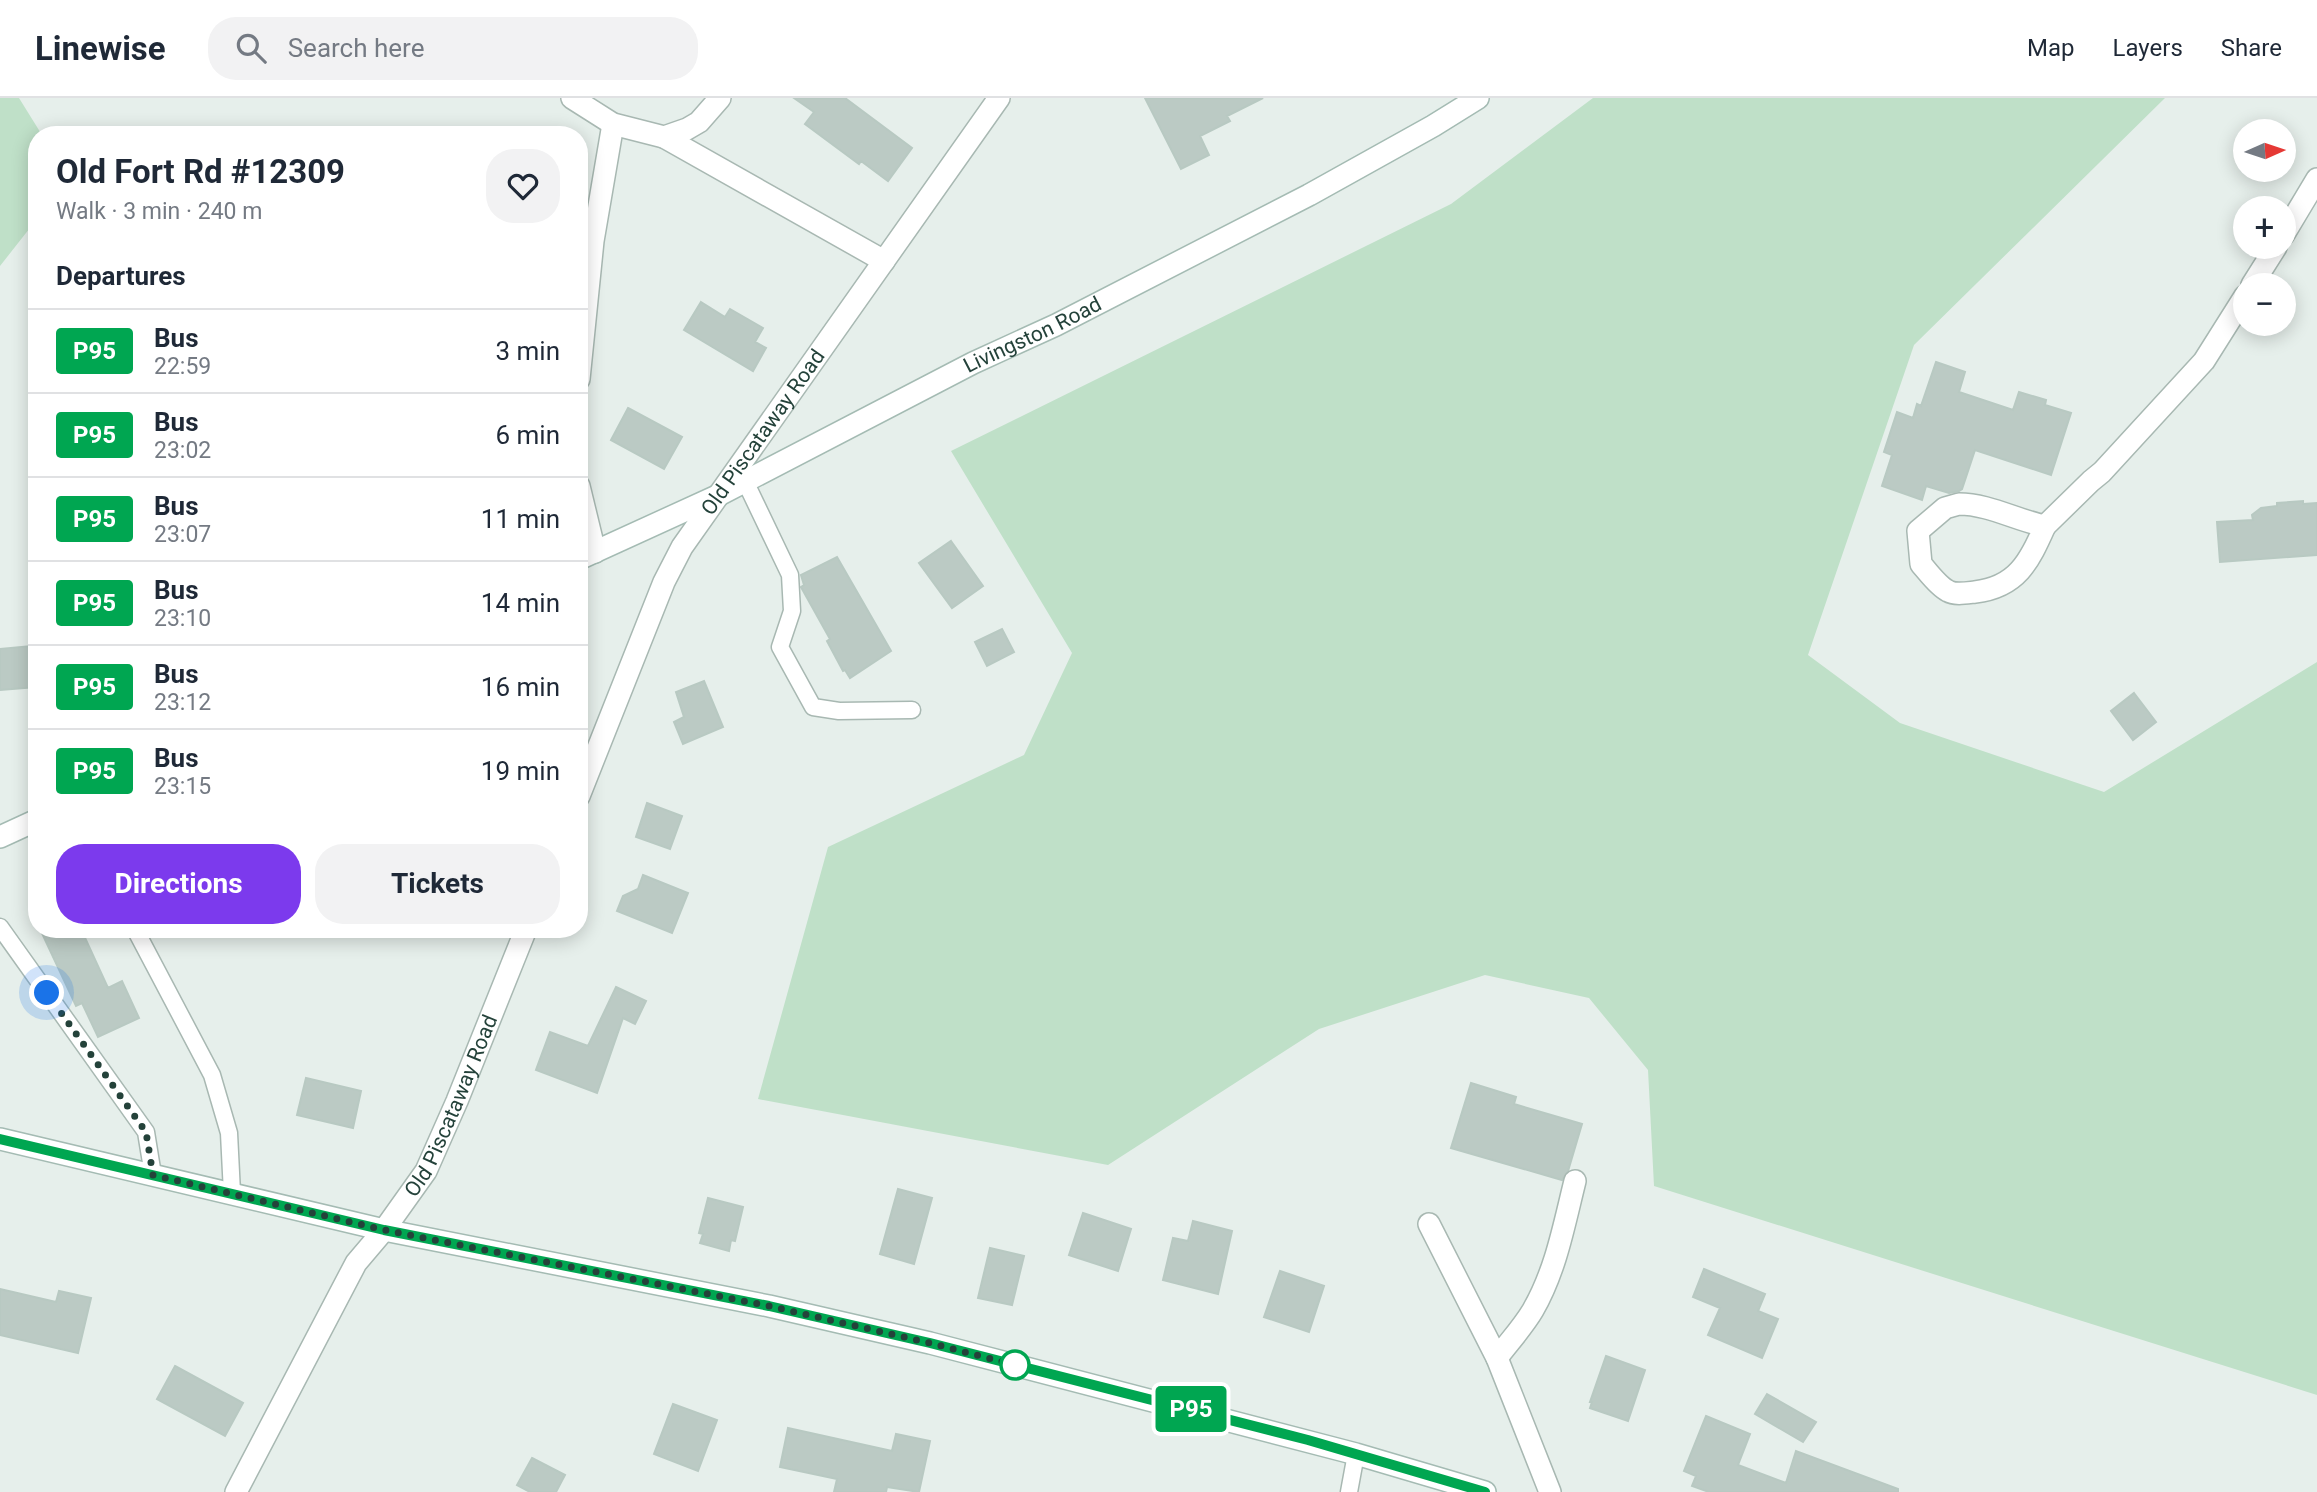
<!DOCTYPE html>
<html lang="en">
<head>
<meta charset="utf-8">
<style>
  :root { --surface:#fff; --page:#f2f2f3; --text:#1f2937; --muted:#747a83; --line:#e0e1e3; --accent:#7c3aed }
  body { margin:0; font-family:Roboto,sans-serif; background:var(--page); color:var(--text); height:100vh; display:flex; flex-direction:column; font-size:26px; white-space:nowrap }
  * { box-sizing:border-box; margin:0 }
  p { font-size:23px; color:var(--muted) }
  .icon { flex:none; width:38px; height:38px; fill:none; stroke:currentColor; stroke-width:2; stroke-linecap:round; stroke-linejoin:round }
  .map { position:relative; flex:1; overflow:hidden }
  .drawer { position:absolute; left:28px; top:28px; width:560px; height:812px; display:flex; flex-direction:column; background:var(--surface); border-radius:28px; box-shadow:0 4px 18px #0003 }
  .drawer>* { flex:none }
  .badge { padding:0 14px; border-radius:5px; font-size:24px; line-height:46px }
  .needle { width:46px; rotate:87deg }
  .fabs { position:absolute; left:2233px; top:21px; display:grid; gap:14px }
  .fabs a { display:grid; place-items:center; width:63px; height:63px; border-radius:50%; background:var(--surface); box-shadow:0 4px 18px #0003; font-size:35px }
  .you { position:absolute; width:35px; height:35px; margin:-18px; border:5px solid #fff; border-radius:50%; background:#1a73e8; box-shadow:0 0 0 10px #1a73e833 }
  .map>.badge { position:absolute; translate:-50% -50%; box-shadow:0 0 0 4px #fff }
  h2 { padding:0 28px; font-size:26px; line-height:63px }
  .round { display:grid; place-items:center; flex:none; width:74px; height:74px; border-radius:28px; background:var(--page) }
  .overview { display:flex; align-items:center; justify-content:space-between; height:119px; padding:0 28px }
  h1 { font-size:33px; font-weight:700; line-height:52px }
  .primary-button { display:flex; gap:14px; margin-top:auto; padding:14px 28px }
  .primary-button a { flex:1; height:80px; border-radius:28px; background:var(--accent); color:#fff; font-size:28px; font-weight:700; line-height:80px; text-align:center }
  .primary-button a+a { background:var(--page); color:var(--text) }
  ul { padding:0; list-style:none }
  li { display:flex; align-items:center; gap:21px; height:84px; padding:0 28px; border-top:2px solid var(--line) }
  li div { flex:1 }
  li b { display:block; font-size:26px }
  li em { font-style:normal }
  li .badge { min-width:77px; font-weight:700; text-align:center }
  header { display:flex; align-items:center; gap:42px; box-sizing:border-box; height:98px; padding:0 35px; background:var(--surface); border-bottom:2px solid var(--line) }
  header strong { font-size:33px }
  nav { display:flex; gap:38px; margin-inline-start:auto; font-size:24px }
  .search { width:490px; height:63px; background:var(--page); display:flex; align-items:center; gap:18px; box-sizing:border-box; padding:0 24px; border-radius:28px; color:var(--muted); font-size:26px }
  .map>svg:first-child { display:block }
  .green { fill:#bfe0c8 }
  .building { fill:#bbcac4; stroke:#b8c9c2; stroke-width:2 }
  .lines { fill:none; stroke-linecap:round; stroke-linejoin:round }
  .service-casing { stroke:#a8b8b2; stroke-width:19 }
  .minor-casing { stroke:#a8b8b2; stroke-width:24 }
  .secondary-casing { stroke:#a4bbb3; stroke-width:24 }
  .service { stroke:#fff; stroke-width:16 }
  .minor { stroke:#fff; stroke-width:21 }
  .secondary { stroke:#fff; stroke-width:21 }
  .line-casing { stroke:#fff; stroke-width:16 }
  .line { stroke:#00a651; stroke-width:10 }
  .walk { stroke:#24423a; stroke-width:7; stroke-dasharray:0 12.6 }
  .stop-dot { fill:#fff; stroke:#00a651; stroke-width:3.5 }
  .labels { text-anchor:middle; stroke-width:6; stroke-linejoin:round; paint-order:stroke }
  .street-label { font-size:21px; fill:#24423a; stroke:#f7fbf9 }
</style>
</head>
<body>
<header>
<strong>Linewise</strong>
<div class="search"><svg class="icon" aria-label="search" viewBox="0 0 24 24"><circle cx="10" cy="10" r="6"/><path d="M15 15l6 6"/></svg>Search here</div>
<nav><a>Map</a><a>Layers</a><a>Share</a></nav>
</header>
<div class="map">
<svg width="2317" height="1394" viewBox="0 0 2317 1394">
  <rect width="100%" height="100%" fill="#e6efeb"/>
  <path class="green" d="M 0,0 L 19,0 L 42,37 L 37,37 L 37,121 L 0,168 Z
    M 1593,0 L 2165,0 L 1914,247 L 1808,557 L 1900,625 L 2104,694 L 2317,564 L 2317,1297 L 1654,1088 L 1648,972 L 1589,900 L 1485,877 L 1319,931 L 1108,1067 L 758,1001 L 828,749 L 1024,657 L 1072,555 L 951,353 L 1451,106 Z"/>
  <path class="building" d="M 794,0 L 845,0 L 912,50 L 888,83 L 861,63 L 859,66 L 805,26 L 814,14 Z
    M 1145,0 L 1263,0 L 1227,18 L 1230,23 L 1200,38 L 1209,57 L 1181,71 Z
    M 701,204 L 725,219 L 730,211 L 763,230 L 755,244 L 766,250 L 753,273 L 684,232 Z
    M 1936,264 L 1965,274 L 1959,294 L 2013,312 L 2019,294 L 2046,302 L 2045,307 L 2071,315 L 2051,377 L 1975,352 L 1962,391 L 1959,393 L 1949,395 L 1926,388 L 1922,402 L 1882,388 L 1892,357 L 1884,354 L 1897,314 L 1913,320 L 1917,306 L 1921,308 Z
    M 628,310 L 682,339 L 664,371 L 611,342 Z
    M 2303,403 L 2303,406 L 2317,405 L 2317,457 L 2220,464 L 2217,424 L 2253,422 L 2252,417 L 2261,410 L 2277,408 L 2277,405 Z
    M 951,443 L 983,488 L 952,510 L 919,465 Z
    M 837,459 L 891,553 L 850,580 L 845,572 L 843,573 L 827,543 L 830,541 L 801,489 L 804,487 L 801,477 Z
    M 1002,531 L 1014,554 L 987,568 L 975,544 Z
    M 31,548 L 31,550 L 37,550 L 36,589 L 0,592 L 0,551 Z
    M 704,583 L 723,629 L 683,646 L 674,624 L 684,619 L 676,594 Z
    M 2134,595 L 2156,624 L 2133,642 L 2111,613 Z
    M 647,705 L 682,718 L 670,751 L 636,739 Z
    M 643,777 L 688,795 L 672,835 L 617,813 L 623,798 L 638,791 Z
    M 40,831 L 81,831 L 108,890 L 122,883 L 139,920 L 98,939 L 82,905 L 76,908 Z
    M 616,889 L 646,903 L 635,926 L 623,920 L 597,995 L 536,972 L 550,934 L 588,948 Z
    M 306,980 L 361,993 L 353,1030 L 297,1017 Z
    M 1471,985 L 1516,999 L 1514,1006 L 1582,1026 L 1568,1073 L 1562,1082 L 1451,1050 Z
    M 898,1091 L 932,1100 L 914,1166 L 880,1156 Z
    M 708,1100 L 743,1109 L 735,1143 L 731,1142 L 729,1153 L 700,1145 L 703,1136 L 699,1135 Z
    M 1083,1115 L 1131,1131 L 1118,1173 L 1069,1157 Z
    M 1193,1123 L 1232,1133 L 1218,1196 L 1163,1182 L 1173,1140 L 1188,1143 Z
    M 990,1150 L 1024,1158 L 1012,1207 L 978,1200 Z
    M 1704,1171 L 1765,1196 L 1758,1213 L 1778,1221 L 1762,1260 L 1708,1237 L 1720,1210 L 1693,1199 Z
    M 1280,1173 L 1324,1188 L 1309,1234 L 1264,1219 Z
    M 0,1191 L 56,1204 L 59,1193 L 91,1200 L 78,1255 L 0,1237 Z
    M 1606,1258 L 1645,1272 L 1628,1323 L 1590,1310 L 1592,1304 L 1590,1304 Z
    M 175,1268 L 243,1305 L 225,1338 L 157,1301 Z
    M 1767,1296 L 1816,1324 L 1803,1344 L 1755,1316 Z
    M 673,1306 L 717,1322 L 698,1373 L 654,1356 Z
    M 1706,1318 L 1750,1336 L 1738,1367 L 1786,1385 L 1796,1353 L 1898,1391 L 1898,1394 L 1709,1394 L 1692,1388 L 1696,1378 L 1684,1373 Z
    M 788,1330 L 892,1353 L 896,1336 L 930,1343 L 919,1394 L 887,1389 L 886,1394 L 834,1394 L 837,1381 L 780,1369 Z
    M 532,1360 L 565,1377 L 556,1394 L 530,1394 L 517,1387 Z"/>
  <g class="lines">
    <defs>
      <path id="service" d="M 745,383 L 790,477 L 792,513 L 780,549 L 813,609 L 839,613 L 912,612
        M 0,829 L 146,1034 L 153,1077
        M 135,831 L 212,977 L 229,1035 L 232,1095
        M 1349,1394 L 1356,1356"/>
      <g id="minor">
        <path d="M 572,0 L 613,26 L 664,39 L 687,31 L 699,24 L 720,0"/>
        <path d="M 664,39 L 884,163"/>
        <path d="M 2284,136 L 2317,81"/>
        <path d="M 2252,187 L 2276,149"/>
        <path d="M 579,281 L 593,143 L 613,26"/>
        <path d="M 579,388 L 595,454"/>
        <path d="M 1959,406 C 1988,406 2016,422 2045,428 C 2029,464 2017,489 1975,494 C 1966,495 1955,497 1948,493 C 1938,488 1928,474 1921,466 L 1918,433 L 1945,410 Z"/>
        <path d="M 2045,428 L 2091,383 L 2102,374 L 2204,263 L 2245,198"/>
        <path id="s1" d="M 579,698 L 664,484 L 682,449 L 999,0"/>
        <path d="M 1429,1126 L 1497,1260 L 1550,1394"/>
        <path d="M 1497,1260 C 1509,1244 1523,1229 1533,1212 C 1556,1172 1564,1127 1575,1083"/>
        <path id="s2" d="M 236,1394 L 356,1165 L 384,1132 L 426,1073 L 457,1003 L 526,831"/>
      </g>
      <g id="secondary">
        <path id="s3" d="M 579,461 L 717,398 L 973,265 L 1056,227 L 1309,97 L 1433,28 L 1478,0"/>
        <path d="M 0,739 L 37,722"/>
        <path d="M 0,1041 L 384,1132 L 769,1208 L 930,1245 L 1356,1356 L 1485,1394"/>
      </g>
    </defs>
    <use href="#service" class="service-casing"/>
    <use href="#minor" class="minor-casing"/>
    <use href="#secondary" class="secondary-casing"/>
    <use href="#service" class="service"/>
    <use href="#minor" class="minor"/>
    <use href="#secondary" class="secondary"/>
  </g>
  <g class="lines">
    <defs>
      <path id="line" d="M 0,1041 L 384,1132 L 769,1208 L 930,1245 L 1308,1342 L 1485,1394"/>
    </defs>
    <use href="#line" class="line-casing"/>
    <use href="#line" class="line"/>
    <path class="walk" d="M 47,895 L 146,1034 L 153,1077 L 384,1132 L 769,1208 L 930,1245 L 1015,1267"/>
  </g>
  <circle class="stop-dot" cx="1015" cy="1267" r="14"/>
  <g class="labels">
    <g class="street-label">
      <text dy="7" stroke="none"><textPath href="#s3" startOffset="506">Livingston Road</textPath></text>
      <text dy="7" stroke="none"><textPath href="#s1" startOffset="410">Old Piscataway Road</textPath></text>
      <text dy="7" stroke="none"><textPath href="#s2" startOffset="444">Old Piscataway Road</textPath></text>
    </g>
  </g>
</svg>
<div class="fabs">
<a><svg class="needle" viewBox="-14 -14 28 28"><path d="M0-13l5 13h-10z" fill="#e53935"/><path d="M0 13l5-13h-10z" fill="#747a83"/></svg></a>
<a>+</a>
<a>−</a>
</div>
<div class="you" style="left:47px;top:895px"></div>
<b class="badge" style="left:1191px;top:1311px;background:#00a651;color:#fff">P95</b>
<section class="drawer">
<div class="overview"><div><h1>Old Fort Rd #12309</h1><p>Walk · 3 min · 240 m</p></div><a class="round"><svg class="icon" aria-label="heart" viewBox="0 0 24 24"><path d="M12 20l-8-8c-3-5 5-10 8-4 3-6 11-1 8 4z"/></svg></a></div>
<h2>Departures</h2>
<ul>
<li><span class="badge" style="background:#00a651;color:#fff">P95</span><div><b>Bus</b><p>22:59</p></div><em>3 min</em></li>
<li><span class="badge" style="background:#00a651;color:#fff">P95</span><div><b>Bus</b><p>23:02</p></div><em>6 min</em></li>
<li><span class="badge" style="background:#00a651;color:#fff">P95</span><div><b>Bus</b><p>23:07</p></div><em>11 min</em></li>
<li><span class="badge" style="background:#00a651;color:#fff">P95</span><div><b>Bus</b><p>23:10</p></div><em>14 min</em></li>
<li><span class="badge" style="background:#00a651;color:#fff">P95</span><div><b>Bus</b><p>23:12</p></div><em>16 min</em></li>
<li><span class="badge" style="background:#00a651;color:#fff">P95</span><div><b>Bus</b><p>23:15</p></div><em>19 min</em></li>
</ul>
<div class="primary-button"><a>Directions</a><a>Tickets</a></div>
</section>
</div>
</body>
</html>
